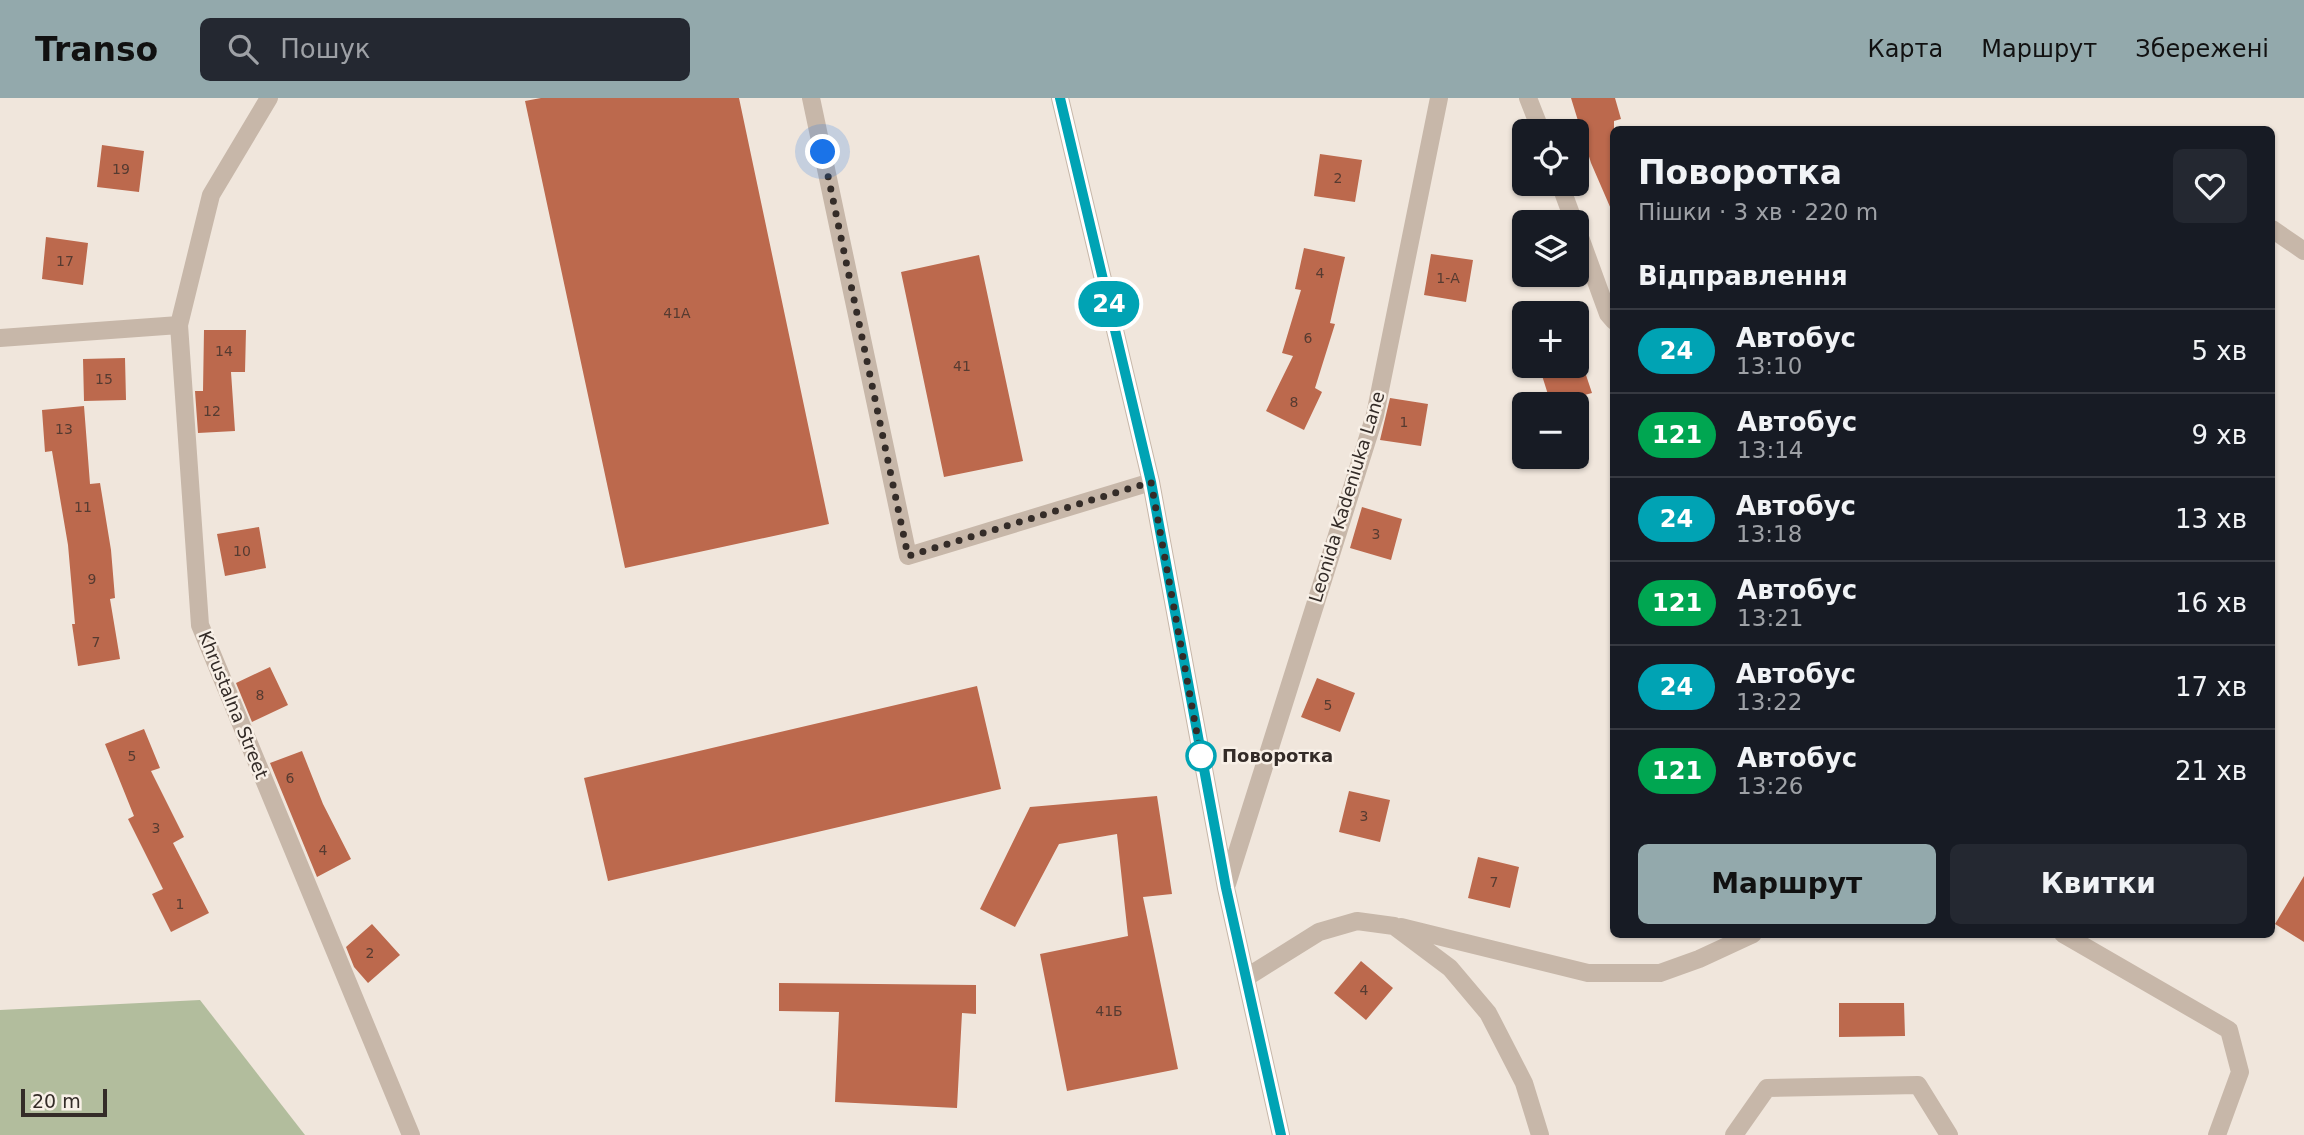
<!DOCTYPE html>
<html lang="uk">
<head>
<meta charset="utf-8">
<style>
  :root { --surface:#171b24; --page:#242831; --text:#f1f3f6; --muted:#9ea1a6; --line:#363941; --accent:#93a9ac }
  body { margin:0; font-family:"DejaVu Sans",sans-serif; background:var(--page); color:var(--text); height:100vh; display:flex; flex-direction:column; font-size:26px; white-space:nowrap }
  * { box-sizing:border-box; margin:0 }
  p { font-size:23px; color:var(--muted) }
  .icon { flex:none; width:38px; height:38px; fill:none; stroke:currentColor; stroke-width:2; stroke-linecap:round; stroke-linejoin:round }
  .map { position:relative; flex:1; overflow:hidden }
  .details { position:absolute; left:1610px; top:28px; width:665px; height:812px; display:flex; flex-direction:column; background:var(--surface); border-radius:10px; box-shadow:0 2px 5px #0004 }
  .details>* { flex:none }
  .badge { padding:0 14px; border-radius:23px; font-size:24px; line-height:46px }
  .controls { position:absolute; left:1512px; top:21px; display:grid; gap:14px }
  .controls a { display:grid; place-items:center; width:77px; height:77px; border-radius:10px; background:var(--surface); box-shadow:0 2px 5px #0004; font-size:35px }
  .scale { position:absolute; left:21px; bottom:18px; width:86px; box-sizing:border-box; padding-left:7px; border:4px solid #342c28; border-top:0; font-size:19px; line-height:24px; white-space:nowrap; color:#342c28; -webkit-text-stroke:5px #f8f0e7; paint-order:stroke }
  .you { position:absolute; width:35px; height:35px; margin:-18px; border:5px solid #fff; border-radius:50%; background:#1a73e8; box-shadow:0 0 0 10px #1a73e833 }
  .map>.badge { position:absolute; translate:-50% -50%; box-shadow:0 0 0 4px #fff }
  h2 { padding:0 28px; font-size:26px; line-height:63px }
  .round { display:grid; place-items:center; flex:none; width:74px; height:74px; border-radius:10px; background:var(--page) }
  .overview { display:flex; align-items:center; justify-content:space-between; height:119px; padding:0 28px }
  h1 { font-size:33px; font-weight:600; line-height:52px }
  .action { display:flex; gap:14px; margin-top:auto; padding:14px 28px }
  .action a { flex:1; height:80px; border-radius:10px; background:var(--accent); color:#111; font-size:28px; font-weight:600; line-height:80px; text-align:center }
  .action a+a { background:var(--page); color:var(--text) }
  ul { padding:0; list-style:none }
  li { display:flex; align-items:center; gap:21px; height:84px; padding:0 28px; border-top:2px solid var(--line) }
  li div { flex:1 }
  li b { display:block; font-size:26px }
  li em { font-style:normal }
  li .badge { min-width:77px; font-weight:700; text-align:center }
  header { display:flex; align-items:center; gap:42px; box-sizing:border-box; height:98px; padding:0 35px; background:var(--accent); color:#111 }
  header strong { font-size:33px }
  nav { display:flex; gap:38px; margin-inline-start:auto; font-size:24px }
  .search { width:490px; height:63px; background:var(--page); display:flex; align-items:center; gap:18px; box-sizing:border-box; padding:0 24px; border-radius:10px; color:var(--muted); font-size:26px }
  .map>svg:first-child { display:block }
  .green { fill:#b2bd9d }
  .building { fill:#bc694d }
  .lines { fill:none; stroke-linecap:round; stroke-linejoin:round }
  .minor { stroke:#c7b7a9; stroke-width:18 }
  .line-casing { stroke:#fff; stroke-width:16 }
  .line { stroke:#00a3b4; stroke-width:10 }
  .walk { stroke:#342c28; stroke-width:7; stroke-dasharray:0 12.6 }
  .stop-dot { fill:#fff; stroke:#00a3b4; stroke-width:3.5 }
  .labels { text-anchor:middle; stroke-width:5; stroke-linejoin:round; paint-order:stroke }
  .number-label { font-size:14px; fill:#563b31 }
  .street-label { font-size:18px; fill:#342c28; stroke:#f8f0e7 }
  .stop-label { font-size:18px; font-weight:bold; fill:#342c28; stroke:#f8f0e7; text-anchor:start }
</style>
</head>
<body>
<header>
<strong>Transo</strong>
<div class="search"><svg class="icon" aria-label="search" viewBox="0 0 24 24"><circle cx="10" cy="10" r="6"/><path d="M15 15l6 6"/></svg>Пошук</div>
<nav><a>Карта</a><a>Маршрут</a><a>Збережені</a></nav>
</header>
<div class="map">
<svg width="2304" height="1037" viewBox="0 0 2304 1037">
  <rect width="100%" height="100%" fill="#f0e6dc"/>
  <path class="green" d="M 200,902 L 305,1037 L 0,1037 L 0,912 Z"/>
  <path class="building" d="M 541,0 L 739,0 L 829,426 L 625,470 L 525,3 Z
    M 1571,0 L 1615,0 L 1621,21 L 1614,23 L 1614,118 L 1591,65 Z
    M 102,47 L 144,53 L 139,94 L 97,89 Z
    M 1320,56 L 1362,62 L 1355,104 L 1314,98 Z
    M 46,139 L 88,145 L 83,187 L 42,181 Z
    M 1304,150 L 1345,159 L 1330,225 L 1335,226 L 1315,290 L 1322,294 L 1304,332 L 1266,313 L 1293,258 L 1282,255 L 1301,192 L 1295,191 Z
    M 1431,156 L 1473,162 L 1466,204 L 1424,197 Z
    M 979,157 L 1023,363 L 944,379 L 901,174 Z
    M 204,232 L 246,232 L 245,274 L 231,274 L 235,333 L 198,335 L 195,293 L 203,293 Z
    M 125,260 L 126,302 L 84,303 L 83,261 Z
    M 1539,268 L 1583,268 L 1592,295 L 1551,306 Z
    M 1390,300 L 1428,306 L 1421,348 L 1380,342 Z
    M 84,308 L 90,386 L 100,385 L 111,452 L 115,500 L 110,501 L 120,561 L 78,568 L 72,526 L 75,526 L 68,447 L 52,353 L 45,354 L 42,312 Z
    M 1362,409 L 1402,421 L 1391,462 L 1350,450 Z
    M 259,429 L 266,470 L 225,478 L 217,436 Z
    M 270,569 L 288,607 L 252,624 L 236,585 Z
    M 1317,580 L 1355,595 L 1340,634 L 1301,619 Z
    M 977,588 L 1001,691 L 608,783 L 584,680 Z
    M 144,631 L 160,670 L 151,673 L 184,739 L 173,745 L 209,815 L 171,834 L 152,796 L 163,791 L 128,721 L 134,718 L 105,646 Z
    M 302,653 L 323,706 L 351,761 L 317,779 L 270,665 Z
    M 1349,693 L 1390,702 L 1380,744 L 1339,734 Z
    M 1157,698 L 1172,796 L 1143,799 L 1178,971 L 1067,993 L 1040,856 L 1128,838 L 1117,736 L 1059,746 L 1015,829 L 980,811 L 1030,709 Z
    M 1478,759 L 1519,769 L 1510,810 L 1468,800 Z
    M 2304,778 L 2304,844 L 2275,826 Z
    M 372,826 L 400,857 L 368,885 L 354,869 L 346,849 Z
    M 1361,863 L 1393,890 L 1366,922 L 1334,895 Z
    M 779,885 L 976,887 L 976,916 L 962,915 L 957,1010 L 835,1004 L 839,914 L 779,913 Z
    M 1839,905 L 1904,905 L 1905,938 L 1839,939 Z"/>
  <g class="lines">
    <path class="minor" d="M 269,0 L 211,97 L 179,227 L 200,527 L 411,1037
      M 811,0 L 908,458 L 1151,384
      M 1060,0 L 1151,384 L 1226,790 L 1281,1037
      M 1528,0 L 1541,33
      M 1560,86 L 1574,124
      M 1577,131 L 1608,216 L 1614,223
      M 2272,131 L 2304,153
      M 0,240 L 179,227
      M 1227,786 L 1375,317 L 1439,0
      M 1401,829 L 1588,875 L 1660,875 L 1699,861 L 1753,836
      M 2063,836 L 2229,932 L 2240,974 L 2217,1037
      M 1247,879 L 1319,834 L 1357,823 L 1394,828 L 1450,870 L 1488,915 L 1524,985 L 1540,1037
      M 1734,1037 L 1767,990 L 1918,987 L 1949,1037"/>
  </g>
  <g class="lines">
    <defs>
      <path id="line" d="M 1060,0 L 1151,384 L 1226,790 L 1281,1037"/>
    </defs>
    <use href="#line" class="line-casing"/>
    <use href="#line" class="line"/>
    <path class="walk" d="M 823,54 L 908,458 L 1151,384 L 1201,658"/>
  </g>
  <circle class="stop-dot" cx="1201" cy="658" r="14"/>
  <g class="labels">
    <g class="number-label">
      <text x="121" y="76">19</text>
      <text x="1338" y="85">2</text>
      <text x="65" y="168">17</text>
      <text x="1320" y="180">4</text>
      <text x="1448" y="185">1-А</text>
      <text x="677" y="220">41А</text>
      <text x="1308" y="245">6</text>
      <text x="224" y="258">14</text>
      <text x="962" y="273">41</text>
      <text x="104" y="286">15</text>
      <text x="1294" y="309">8</text>
      <text x="212" y="318">12</text>
      <text x="1404" y="329">1</text>
      <text x="64" y="336">13</text>
      <text x="83" y="414">11</text>
      <text x="1376" y="441">3</text>
      <text x="242" y="458">10</text>
      <text x="92" y="486">9</text>
      <text x="96" y="549">7</text>
      <text x="260" y="602">8</text>
      <text x="1328" y="612">5</text>
      <text x="132" y="663">5</text>
      <text x="290" y="685">6</text>
      <text x="1364" y="723">3</text>
      <text x="156" y="735">3</text>
      <text x="323" y="757">4</text>
      <text x="1494" y="789">7</text>
      <text x="180" y="811">1</text>
      <text x="370" y="860">2</text>
      <text x="1364" y="897">4</text>
      <text x="1109" y="918">41Б</text>
    </g>
    <g class="street-label">
      <text transform="translate(1347 399) rotate(-73)" y="6">Leonida Kadeniuka Lane</text>
      <text transform="translate(233 607) rotate(68)" y="6">Khrustalna Street</text>
    </g>
    <g class="stop-label">
      <text x="1222" y="664">Поворотка</text>
    </g>
  </g>
</svg>
<div class="controls">
<a><svg class="icon" aria-label="locate" viewBox="0 0 24 24"><circle cx="12" cy="12" r="6"/><path d="M12 2v4M12 18v4M2 12h4M18 12h4"/></svg></a>
<a><svg class="icon" aria-label="layers" viewBox="0 0 24 24"><path d="M12 4l9 5-9 5-9-5zM3 14l9 5 9-5"/></svg></a>
<a>+</a>
<a>−</a>
</div>
<div class="scale">20 m</div>
<div class="you" style="left:823px;top:54px"></div>
<b class="badge" style="left:1109px;top:206px;background:#00a3b4;color:#fff">24</b>
<section class="details">
<div class="overview"><div><h1>Поворотка</h1><p>Пішки · 3 хв · 220 m</p></div><a class="round"><svg class="icon" aria-label="heart" viewBox="0 0 24 24"><path d="M12 20l-8-8c-3-5 5-10 8-4 3-6 11-1 8 4z"/></svg></a></div>
<h2>Відправлення</h2>
<ul>
<li><span class="badge" style="background:#00a3b4;color:#fff">24</span><div><b>Автобус</b><p>13:10</p></div><em>5 хв</em></li>
<li><span class="badge" style="background:#00a651;color:#fff">121</span><div><b>Автобус</b><p>13:14</p></div><em>9 хв</em></li>
<li><span class="badge" style="background:#00a3b4;color:#fff">24</span><div><b>Автобус</b><p>13:18</p></div><em>13 хв</em></li>
<li><span class="badge" style="background:#00a651;color:#fff">121</span><div><b>Автобус</b><p>13:21</p></div><em>16 хв</em></li>
<li><span class="badge" style="background:#00a3b4;color:#fff">24</span><div><b>Автобус</b><p>13:22</p></div><em>17 хв</em></li>
<li><span class="badge" style="background:#00a651;color:#fff">121</span><div><b>Автобус</b><p>13:26</p></div><em>21 хв</em></li>
</ul>
<div class="action"><a>Маршрут</a><a>Квитки</a></div>
</section>
</div>
</body>
</html>
